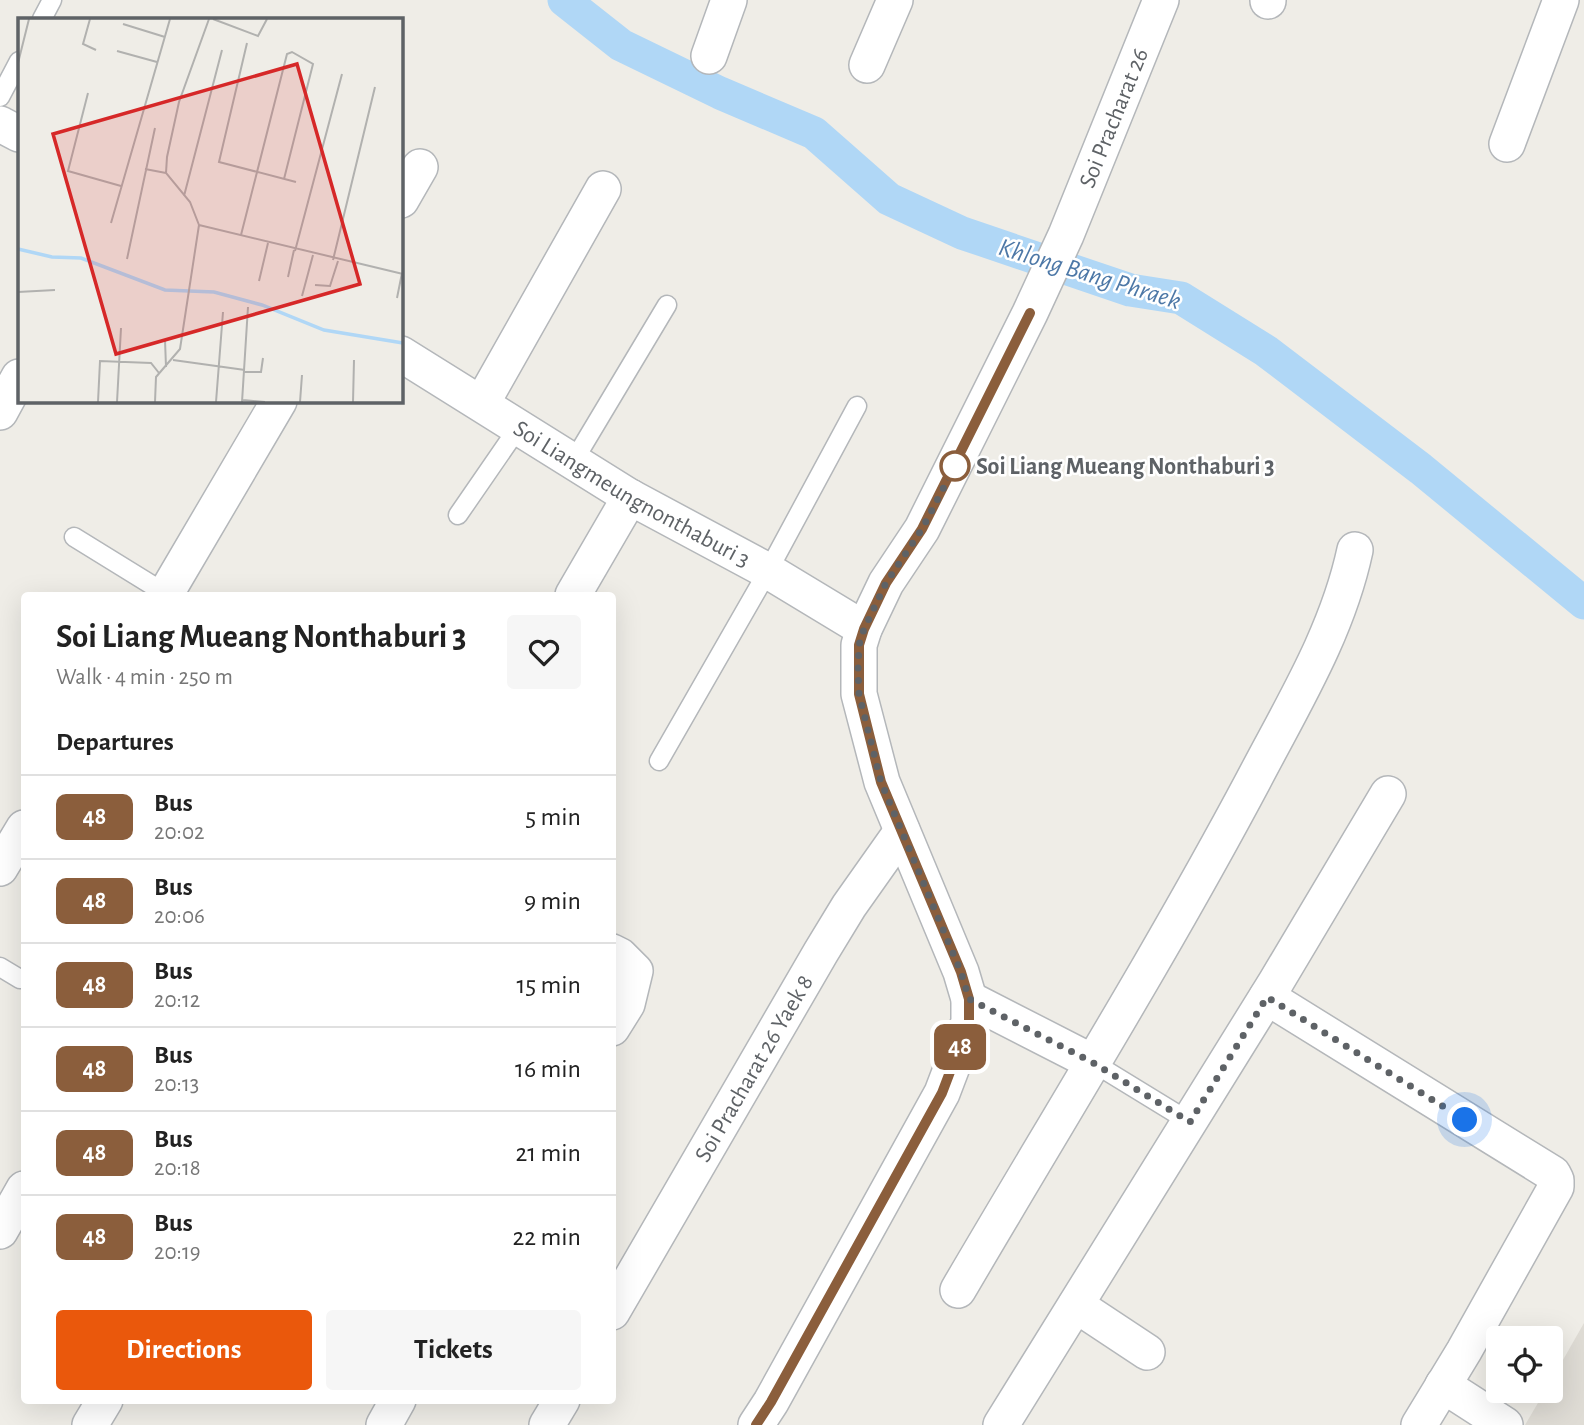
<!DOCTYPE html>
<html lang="en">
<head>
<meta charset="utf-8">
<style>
  :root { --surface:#fff; --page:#f6f6f6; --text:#222; --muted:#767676; --line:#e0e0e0; --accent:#ea580c }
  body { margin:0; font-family:"Alegreya Sans",sans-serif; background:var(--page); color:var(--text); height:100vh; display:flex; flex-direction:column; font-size:26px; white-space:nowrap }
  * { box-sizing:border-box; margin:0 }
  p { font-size:23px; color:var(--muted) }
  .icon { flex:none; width:38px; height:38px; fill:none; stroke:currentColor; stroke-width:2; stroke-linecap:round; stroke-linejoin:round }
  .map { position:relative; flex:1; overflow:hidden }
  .drawer { position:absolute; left:21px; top:592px; width:595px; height:812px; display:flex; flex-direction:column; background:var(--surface); border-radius:7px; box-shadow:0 7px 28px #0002 }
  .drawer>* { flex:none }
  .badge { padding:0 14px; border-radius:10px; font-size:24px; line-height:46px }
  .buttons { position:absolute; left:1486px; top:1326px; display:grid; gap:14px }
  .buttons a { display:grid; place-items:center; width:77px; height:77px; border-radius:7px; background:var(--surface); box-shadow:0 7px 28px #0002; font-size:35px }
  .you { position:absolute; width:35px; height:35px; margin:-18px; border:5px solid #fff; border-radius:50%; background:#1a73e8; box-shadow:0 0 0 10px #1a73e833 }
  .map>.badge { position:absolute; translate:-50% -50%; box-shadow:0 0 0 4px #fff }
  h2 { padding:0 35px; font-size:26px; line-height:63px }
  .round { display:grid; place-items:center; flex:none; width:74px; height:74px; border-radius:7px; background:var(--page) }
  .summary { display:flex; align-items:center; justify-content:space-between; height:119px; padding:0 35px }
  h1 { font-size:33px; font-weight:700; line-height:52px }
  .cta { display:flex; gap:14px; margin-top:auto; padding:14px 35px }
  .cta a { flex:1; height:80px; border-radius:7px; background:var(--accent); color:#fff; font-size:28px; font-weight:700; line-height:80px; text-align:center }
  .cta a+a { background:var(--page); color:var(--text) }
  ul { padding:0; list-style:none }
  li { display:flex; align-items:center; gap:21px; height:84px; padding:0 35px; border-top:2px solid var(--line) }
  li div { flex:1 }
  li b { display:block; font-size:26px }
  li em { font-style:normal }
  li .badge { min-width:77px; font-weight:700; text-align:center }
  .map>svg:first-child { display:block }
  .education { fill:#dfdcd5 }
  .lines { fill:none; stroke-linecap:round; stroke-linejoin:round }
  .canal { stroke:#b0d7f6; stroke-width:33 }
  .service-casing { stroke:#b4b7ba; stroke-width:21 }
  .minor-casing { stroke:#b4b7ba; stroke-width:38 }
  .service { stroke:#fff; stroke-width:18 }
  .minor { stroke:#fff; stroke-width:35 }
  .line-casing { stroke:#fff; stroke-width:16 }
  .line { stroke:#8b5e3c; stroke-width:10 }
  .walk { stroke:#5e6266; stroke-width:7; stroke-dasharray:0 12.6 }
  .stop-dot { fill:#fff; stroke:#8b5e3c; stroke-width:3.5 }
  .labels { text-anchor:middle; stroke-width:5; stroke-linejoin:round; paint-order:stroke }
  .street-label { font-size:24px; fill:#5e6266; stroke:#fff }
  .stop-label { font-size:24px; font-weight:bold; fill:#5e6266; stroke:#fff; text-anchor:start }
  .water-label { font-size:26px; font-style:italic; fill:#4d78a7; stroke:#fff }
  .inset-river { fill:none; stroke:#b0d7f6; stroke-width:3.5 }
  .inset-road { fill:none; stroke:#b1b1af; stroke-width:2 }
  .view { fill:#d62828; fill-opacity:0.15; stroke:#d62828; stroke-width:3.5 }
  .inset-edge { fill:none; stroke:#5e6266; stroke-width:3.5 }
</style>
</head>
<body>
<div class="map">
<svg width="1584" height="1425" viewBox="0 0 1584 1425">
  <rect width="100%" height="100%" fill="#efede7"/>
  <path class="education" d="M 1584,1323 L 1584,1425 L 1525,1425 L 1545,1391 L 1550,1391 L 1551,1381 Z"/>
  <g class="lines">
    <path class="canal" d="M 564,0 L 621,45 L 720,93 L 814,133 L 889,199 L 962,233 L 1130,290 L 1181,298 L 1266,351 L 1421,469 L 1584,603"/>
    <defs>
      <path id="service" d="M 42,19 L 52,0
        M 0,97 L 19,61
        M 573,462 L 667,305
        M 458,515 L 518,428
        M 74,537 L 168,595
        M 659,761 L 768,571 L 857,406
        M 0,967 L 20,979
        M 1092,1062 L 1190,1122"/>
      <g id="minor">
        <path d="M 1268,1 L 1268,0"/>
        <path d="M 709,56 L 729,0"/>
        <path d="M 867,65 L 895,0"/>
        <path d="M 0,124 L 19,134"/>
        <path d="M 1507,144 L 1561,0"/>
        <path d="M 401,200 L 420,167"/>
        <path id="s1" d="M 401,354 L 630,497 L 768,571 L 864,629"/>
        <path d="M 482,403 L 603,189"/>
        <path d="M 0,412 L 19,377"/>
        <path d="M 165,595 L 279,401"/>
        <path d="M 573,595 L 630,497"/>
        <path d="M 0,868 L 24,828"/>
        <path d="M 612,952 L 620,956 L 635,971 L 627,1004 L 612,1028"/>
        <path d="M 1267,997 L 1553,1174 L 1556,1180 L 1556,1187 L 1464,1351 L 1419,1425"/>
        <path d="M 969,999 L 1092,1062"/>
        <path d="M 0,1231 L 24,1189"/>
        <path d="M 958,1290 C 1057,1121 1161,954 1253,781 C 1292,706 1337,634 1355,550"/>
        <path d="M 1076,1305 L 1147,1352"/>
        <path id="s2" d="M 612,1312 L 821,952 L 849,906 L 902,831"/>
        <path d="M 1443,1385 L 1505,1425"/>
        <path d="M 90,1425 L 105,1400"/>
        <path d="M 384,1425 L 398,1400"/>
        <path d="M 547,1425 L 562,1400"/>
        <path id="s3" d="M 756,1425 L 771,1402 L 942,1093 L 969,1022 L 969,999 L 961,972 L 882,782 L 859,694 L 859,645 L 864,629 L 886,583 L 922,529 L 1030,313 L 1066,235 L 1161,0"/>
        <path d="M 1001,1425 L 1276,982 L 1388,794"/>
      </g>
    </defs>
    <use href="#service" class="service-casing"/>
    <use href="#minor" class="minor-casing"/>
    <use href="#service" class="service"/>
    <use href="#minor" class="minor"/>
  </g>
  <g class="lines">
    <defs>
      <path id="line" d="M 756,1425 L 771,1402 L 942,1093 L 969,1022 L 969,999 L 961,972 L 881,782 L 859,694 L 859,645 L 864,629 L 886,583 L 922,529 L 1030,313"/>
    </defs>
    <use href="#line" class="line-casing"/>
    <use href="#line" class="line"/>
    <path class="walk" d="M 955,466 L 922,529 L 886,583 L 864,629 L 859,645 L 858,670 L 859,694 L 881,782 L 961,972 L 969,999 L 1092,1062 L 1190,1122 L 1267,997 L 1465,1120"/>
  </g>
  <circle class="stop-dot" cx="955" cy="466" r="14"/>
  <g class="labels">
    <g class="street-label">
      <text dy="8" stroke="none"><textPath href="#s3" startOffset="1440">Soi Pracharat 26</textPath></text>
      <text dy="8" stroke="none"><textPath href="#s1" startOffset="270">Soi Liangmeungnonthaburi 3</textPath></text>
      <text dy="8" stroke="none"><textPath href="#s2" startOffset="282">Soi Pracharat 26 Yaek 8</textPath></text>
    </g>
    <g class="stop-label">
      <text x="976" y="474">Soi Liang Mueang Nonthaburi 3</text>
    </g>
    <g class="water-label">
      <text transform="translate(1090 273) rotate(17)" y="9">Khlong Bang Phraek</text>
    </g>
  </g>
  <g transform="translate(18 18)">
    <rect width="385" height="385" fill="#efede7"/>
    <path class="inset-river" d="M 0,231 L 34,239 L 63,240 L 147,272 L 196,274 L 244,287 L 306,312 L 385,325"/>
    <path class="inset-road" d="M 72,1 L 65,26 L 78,32M 195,1 L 240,18 L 249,1M 105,6 L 147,19M 229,25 L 201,144 L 278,164M 99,33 L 139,44M 0,45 L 11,1M 70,75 L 50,153 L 103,168M 127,151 L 148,155M 166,178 L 204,32M 93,205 L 152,1M 181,207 L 385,256M 223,217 L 269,36 L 274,34 L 295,46 L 266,161M 277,233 L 324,56M 109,241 L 137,110M 315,242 L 357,69M 270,259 L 276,232M 241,263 L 250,225M 297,267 L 312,268 L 320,243M 0,274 L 37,272M 284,278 L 295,237M 379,280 L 384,255M 147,322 L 148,349M 155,342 L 227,352M 226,354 L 243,354 L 245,340M 225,382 L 247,384M 80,384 L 82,343 L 133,345 L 141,355M 99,384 L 103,310M 137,384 L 138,359 L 162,331 L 181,207 L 172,184 L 148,155 L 149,139 L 161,84 L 191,1M 198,384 L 205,294M 224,384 L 230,289M 282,384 L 284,357M 335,384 L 336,342"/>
    <path class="view" d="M 279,46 L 342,266 L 98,336 L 35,116 Z"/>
    <rect width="385" height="385" class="inset-edge"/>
  </g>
</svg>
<div class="buttons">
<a><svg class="icon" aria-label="locate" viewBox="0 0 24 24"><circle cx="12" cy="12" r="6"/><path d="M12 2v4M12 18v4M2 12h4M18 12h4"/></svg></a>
</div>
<div class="you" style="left:1465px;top:1120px"></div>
<b class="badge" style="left:960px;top:1047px;background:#8b5e3c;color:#fff">48</b>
<section class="drawer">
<div class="summary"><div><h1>Soi Liang Mueang Nonthaburi 3</h1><p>Walk · 4 min · 250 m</p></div><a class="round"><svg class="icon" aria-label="heart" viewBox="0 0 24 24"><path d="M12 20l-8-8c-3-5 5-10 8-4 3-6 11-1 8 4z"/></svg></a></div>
<h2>Departures</h2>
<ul>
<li><span class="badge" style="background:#8b5e3c;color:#fff">48</span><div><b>Bus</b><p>20:02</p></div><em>5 min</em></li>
<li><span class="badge" style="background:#8b5e3c;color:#fff">48</span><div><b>Bus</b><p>20:06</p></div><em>9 min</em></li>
<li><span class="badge" style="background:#8b5e3c;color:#fff">48</span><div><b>Bus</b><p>20:12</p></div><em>15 min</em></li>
<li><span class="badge" style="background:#8b5e3c;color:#fff">48</span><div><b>Bus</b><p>20:13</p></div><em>16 min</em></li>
<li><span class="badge" style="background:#8b5e3c;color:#fff">48</span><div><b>Bus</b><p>20:18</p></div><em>21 min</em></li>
<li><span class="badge" style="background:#8b5e3c;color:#fff">48</span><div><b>Bus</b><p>20:19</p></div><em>22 min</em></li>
</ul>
<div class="cta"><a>Directions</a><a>Tickets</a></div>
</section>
</div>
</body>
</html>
